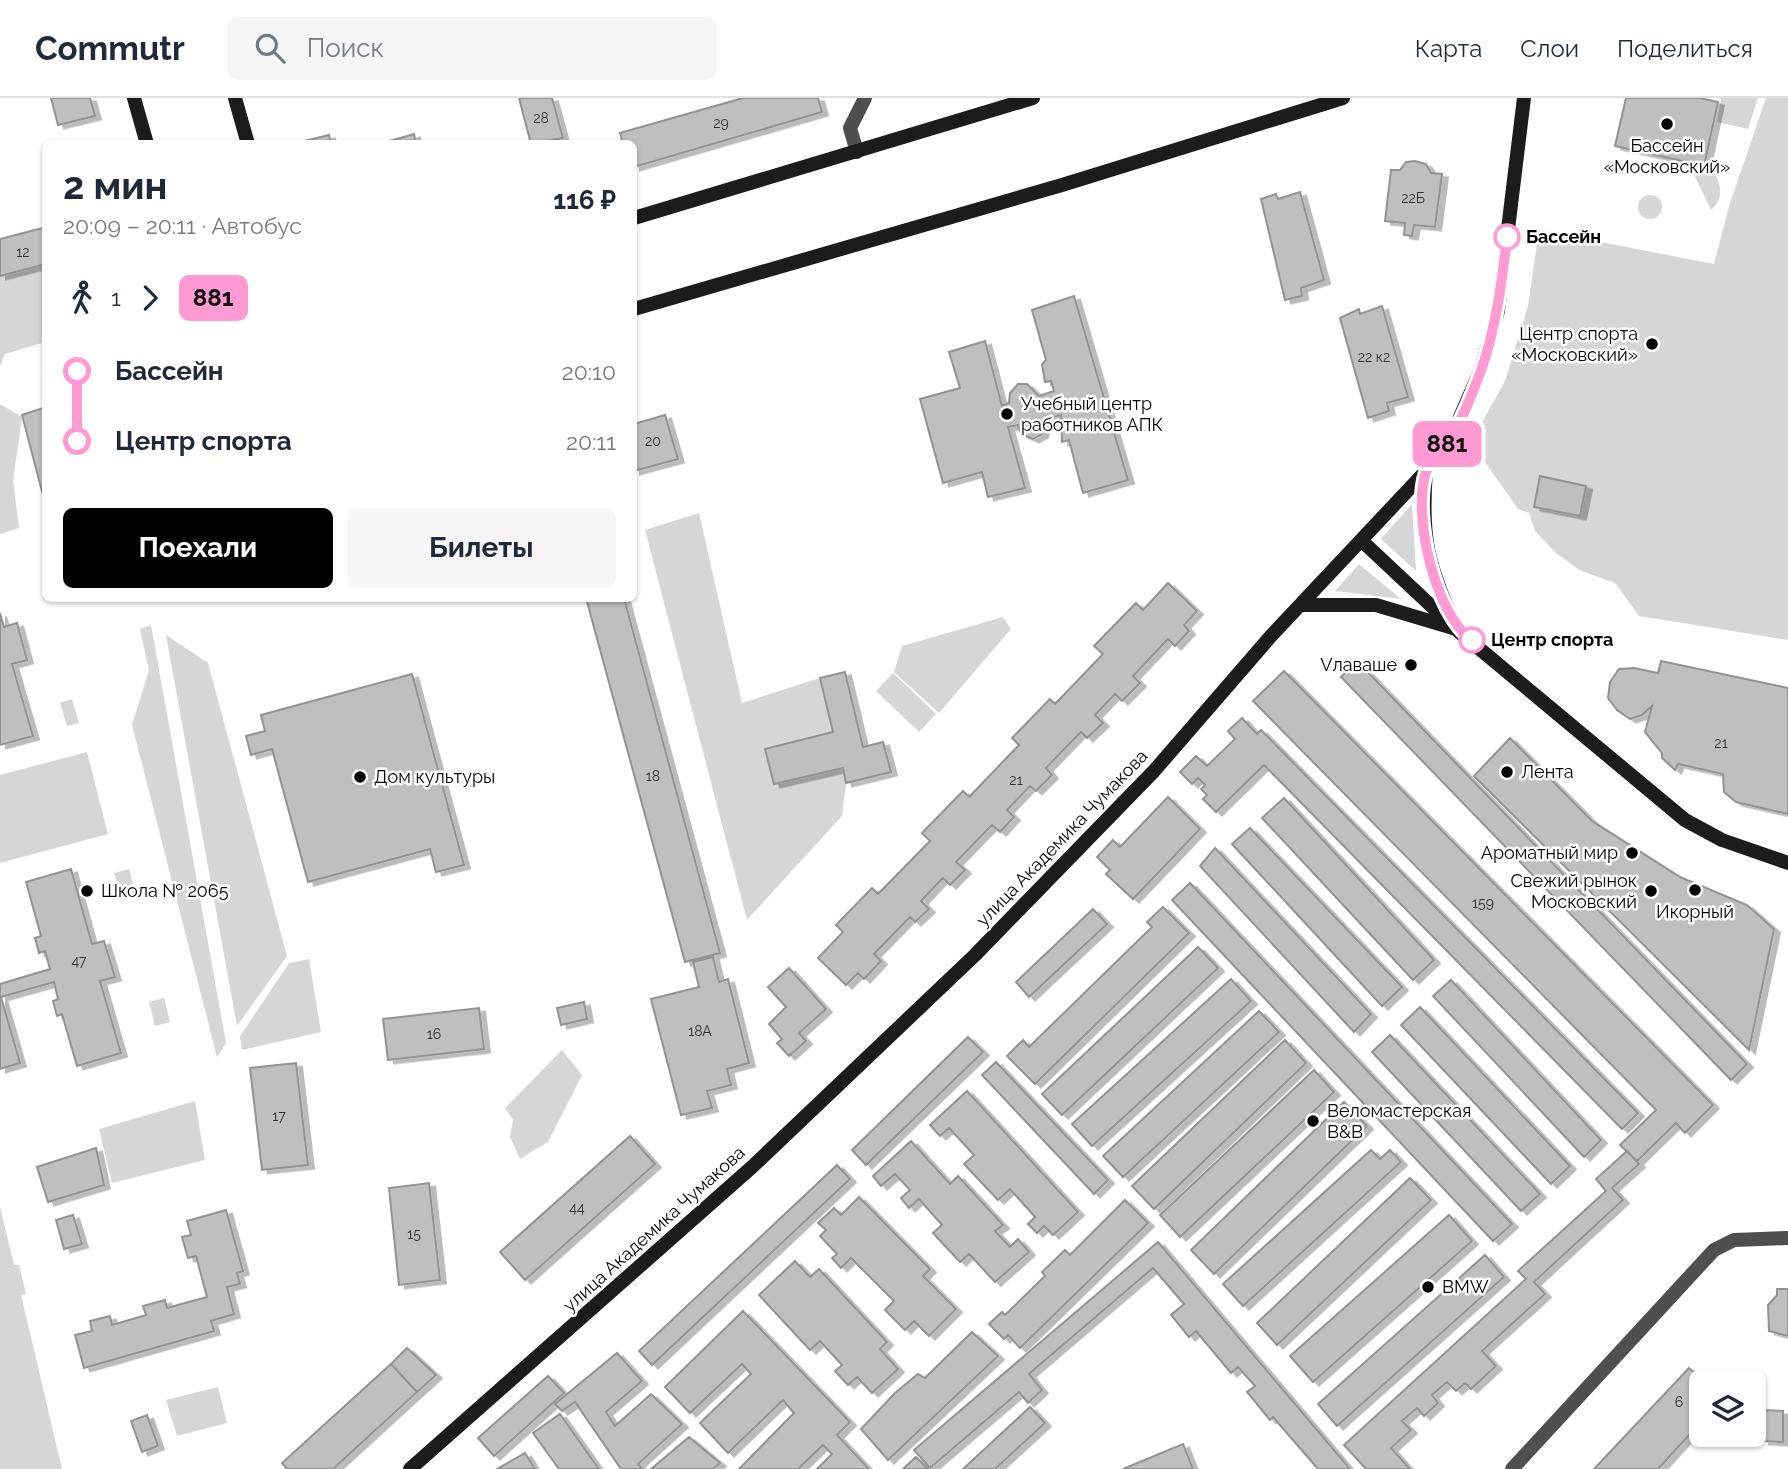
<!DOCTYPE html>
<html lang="ru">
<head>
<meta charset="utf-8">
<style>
  :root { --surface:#fff; --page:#f6f6f7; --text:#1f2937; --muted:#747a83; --line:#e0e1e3; --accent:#000 }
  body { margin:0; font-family:Raleway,sans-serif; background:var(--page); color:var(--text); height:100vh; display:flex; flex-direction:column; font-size:26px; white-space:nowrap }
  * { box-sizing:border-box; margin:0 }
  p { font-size:23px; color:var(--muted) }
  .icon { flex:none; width:38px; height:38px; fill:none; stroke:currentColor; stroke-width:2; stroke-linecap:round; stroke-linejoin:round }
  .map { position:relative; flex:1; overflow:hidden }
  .panel { position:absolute; left:42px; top:42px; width:595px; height:462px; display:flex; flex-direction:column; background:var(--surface); border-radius:10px; box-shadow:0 2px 5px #0004 }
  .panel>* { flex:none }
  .badge { padding:0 14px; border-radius:10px; font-size:24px; line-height:46px }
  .buttons { position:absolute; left:1689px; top:1272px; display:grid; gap:14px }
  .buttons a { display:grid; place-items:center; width:77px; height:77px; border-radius:10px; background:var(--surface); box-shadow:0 2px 5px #0004; font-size:35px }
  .map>.badge { position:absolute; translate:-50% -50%; box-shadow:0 0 0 4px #fff }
  .legs { display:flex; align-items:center; gap:10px; height:77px; padding:0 21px; font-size:23px }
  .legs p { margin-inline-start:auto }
  .summary { display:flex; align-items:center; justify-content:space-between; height:119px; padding:0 21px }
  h1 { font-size:38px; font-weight:700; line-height:52px }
  .cta { display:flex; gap:14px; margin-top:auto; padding:14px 21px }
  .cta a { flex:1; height:80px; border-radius:10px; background:var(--accent); color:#fff; font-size:28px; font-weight:700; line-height:80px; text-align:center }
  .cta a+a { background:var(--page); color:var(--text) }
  ul { padding:0 21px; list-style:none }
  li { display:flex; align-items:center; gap:24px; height:70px; font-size:26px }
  li i { display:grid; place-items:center; width:10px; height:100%; margin:0 9px; background:currentColor }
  li i::after { content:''; width:18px; height:18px; margin:-9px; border:5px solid; border-radius:50%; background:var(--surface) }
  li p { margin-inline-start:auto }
  li:first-child i { background:linear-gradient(#0000 50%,currentColor 0) }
  li:last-child i { background:linear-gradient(currentColor 50%,#0000 0) }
  header { display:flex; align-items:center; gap:42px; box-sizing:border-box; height:98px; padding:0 35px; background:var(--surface); border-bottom:2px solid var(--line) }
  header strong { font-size:33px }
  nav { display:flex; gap:38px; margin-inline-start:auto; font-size:24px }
  .search { width:490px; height:63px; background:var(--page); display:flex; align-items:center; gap:18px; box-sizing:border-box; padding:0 24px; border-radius:10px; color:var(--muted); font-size:26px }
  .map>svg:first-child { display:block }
  .green { fill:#d6d6d6 }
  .building { fill:#bfbfbf; stroke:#939393; stroke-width:2; filter:url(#shadow) }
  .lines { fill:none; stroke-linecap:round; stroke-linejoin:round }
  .street { stroke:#4f4f4f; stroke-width:14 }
  .secondary { stroke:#1c1c1c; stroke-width:14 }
  .line-1-casing { stroke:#fff; stroke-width:16 }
  .line-1 { stroke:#ff9ad2; stroke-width:10 }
  .poi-dot { fill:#000; stroke:#fff; stroke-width:2.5 }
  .stop-1-dot { fill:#fff; stroke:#ff9ad2; stroke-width:3.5 }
  .labels { text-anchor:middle; stroke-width:5; stroke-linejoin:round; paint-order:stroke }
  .number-label { font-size:14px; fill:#303030 }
  .poi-label { font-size:18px; fill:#000; stroke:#fff; text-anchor:start }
  .stop-label { font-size:18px; font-weight:bold; fill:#000; stroke:#fff; text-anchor:start }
  .street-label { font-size:18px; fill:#000; stroke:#fff }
</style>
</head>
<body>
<header>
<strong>Commutr</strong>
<div class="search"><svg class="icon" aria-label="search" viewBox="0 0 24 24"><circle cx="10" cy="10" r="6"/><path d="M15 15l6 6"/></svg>Поиск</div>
<nav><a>Карта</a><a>Слои</a><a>Поделиться</a></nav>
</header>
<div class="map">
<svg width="1788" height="1371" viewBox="0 0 1788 1371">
  <defs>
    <filter id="shadow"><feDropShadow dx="6" dy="3.5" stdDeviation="0" flood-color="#0004"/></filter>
  </defs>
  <rect width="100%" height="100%" fill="#fff"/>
  <path class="green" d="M 1717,0 L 1758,0 L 1748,31 L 1717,24 L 1721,1 Z
    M 1766,0 L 1788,0 L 1788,542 L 1639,518 L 1615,485 L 1579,472 L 1555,454 L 1535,433 L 1529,415 L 1518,411 L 1471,344 L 1505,283 L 1528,208 L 1539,132 L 1714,166 L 1729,108 Z
    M 1709,64 C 1718,81 1728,97 1711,112 L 1691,70 Z
    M1638 109a12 12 0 1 1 24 0a12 12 0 1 1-24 0Z
    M 45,166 L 45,244 L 5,256 L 0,268 L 0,178 Z
    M 0,306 L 22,319 L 13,383 L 19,430 L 0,436 Z
    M 1412,406 L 1416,473 L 1381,441 Z
    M 699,415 L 742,605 L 820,580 L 833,634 L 765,651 L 774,686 L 843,670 L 846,685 L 842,718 L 747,822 L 645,432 Z
    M 1359,466 L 1401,501 L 1335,493 Z
    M 1003,519 L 1011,531 L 939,615 L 894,574 L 902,548 Z
    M 151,527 L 226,945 L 217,959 L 132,627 L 149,572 L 140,531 Z
    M 166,537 L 208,565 L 287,858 L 237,928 Z
    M 893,575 L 936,616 L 919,634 L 876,593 Z
    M 72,601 L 79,625 L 67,628 L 60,605 Z
    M 87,654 L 108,736 L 0,765 L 0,677 Z
    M 129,771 L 135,794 L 121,798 L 114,775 Z
    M 309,861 L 321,934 L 242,952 L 240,938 L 289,865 Z
    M 164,900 L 170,924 L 155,928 L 149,904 Z
    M 562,952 L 582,977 L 548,1044 L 520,1061 L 510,1039 L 513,1022 L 505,1010 Z
    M 195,1003 L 205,1062 L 112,1085 L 99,1031 Z
    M 0,1109 L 14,1167 L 19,1167 L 26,1196 L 21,1197 L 62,1371 L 0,1371 Z
    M 218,1289 L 227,1325 L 177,1338 L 166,1302 Z"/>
  <path class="building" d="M 51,0 L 90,0 L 95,18 L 58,27 Z
    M 519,0 L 552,0 L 563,40 L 531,46 Z
    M 743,0 L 818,0 L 822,14 L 634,69 L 634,46 L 623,46 L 620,35 Z
    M 1626,0 L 1700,0 L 1718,4 L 1704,68 L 1615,48 Z
    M 414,36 L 416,46 L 379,46 Z
    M 329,37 L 331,46 L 292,46 Z
    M 1415,63 L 1426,66 L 1431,75 L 1442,76 L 1435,129 L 1414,127 L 1412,138 L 1404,137 L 1405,125 L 1385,123 L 1391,72 L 1400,72 L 1406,64 Z
    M 1300,94 L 1324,182 L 1301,190 L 1302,198 L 1285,202 L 1261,101 L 1276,96 L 1278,101 Z
    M 46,129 L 46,166 L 0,178 L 0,141 Z
    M 1074,198 L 1128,382 L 1083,395 L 1069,342 L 1062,344 L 1061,317 L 1045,321 L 1042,336 L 1033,341 L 1021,336 L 1018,327 L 1008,329 L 1025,390 L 988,399 L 982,374 L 943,385 L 920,301 L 960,290 L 949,254 L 985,243 L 1002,308 L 1009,305 L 1010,295 L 1018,286 L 1027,286 L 1039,298 L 1054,293 L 1051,283 L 1045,284 L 1042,266 L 1046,262 L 1032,212 Z
    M 1382,208 L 1408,299 L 1387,305 L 1389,313 L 1368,320 L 1340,220 L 1359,211 L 1360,216 Z
    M 43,310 L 46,320 L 45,405 L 22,317 Z
    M 665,317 L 678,361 L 634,373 L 634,326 Z
    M 1540,378 L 1586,388 L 1580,418 L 1534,409 Z
    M 1168,485 L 1197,513 L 1184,527 L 1189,533 L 1175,548 L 1168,541 L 1133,578 L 1140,585 L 1122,603 L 1115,596 L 1095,617 L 1103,625 L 1087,640 L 1081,634 L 1046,670 L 1052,677 L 1036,693 L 1030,688 L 1007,712 L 1014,719 L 1000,734 L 992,727 L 956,764 L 965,772 L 950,787 L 943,780 L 921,803 L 929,811 L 915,824 L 910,819 L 874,856 L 881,863 L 864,881 L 858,875 L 846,887 L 818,860 L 843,834 L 836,827 L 872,790 L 878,796 L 930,743 L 922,735 L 963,693 L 969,699 L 1019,647 L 1012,640 L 1050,601 L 1055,606 L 1103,556 L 1094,548 L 1136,505 L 1143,512 Z
    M 586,500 L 624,500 L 720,855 L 685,864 Z
    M 0,515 L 4,529 L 17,525 L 27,562 L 12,566 L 33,638 L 0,647 Z
    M 1357,563 L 1747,966 L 1731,982 L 1341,579 Z
    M 1661,563 L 1788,590 L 1788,716 L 1736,704 L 1724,694 L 1723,676 L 1678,666 L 1675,672 L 1662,660 L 1662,655 L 1645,634 L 1652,608 L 1642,617 L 1630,621 L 1617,612 L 1608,600 L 1610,584 L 1619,571 L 1634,570 L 1658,575 Z
    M 1284,573 L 1713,1007 L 1685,1035 L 1676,1025 L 1637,1063 L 1620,1047 L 1656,1012 L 1253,603 Z
    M 845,574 L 863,649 L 883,644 L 891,674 L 846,685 L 843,670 L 774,686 L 765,651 L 833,634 L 820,580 Z
    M 412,576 L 464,767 L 436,774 L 430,751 L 308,784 L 272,651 L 251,657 L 246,638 L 265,633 L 261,617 Z
    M 1242,620 L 1257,636 L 1261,632 L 1638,1015 L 1622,1031 L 1264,667 L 1216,714 L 1203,701 L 1207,697 L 1201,691 L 1205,687 L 1198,680 L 1192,686 L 1180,674 L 1196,658 L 1207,668 L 1235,641 L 1228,633 Z
    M 1510,640 L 1592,723 L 1680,779 L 1747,807 L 1774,831 L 1749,952 L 1474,678 Z
    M 1168,699 L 1200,731 L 1133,801 L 1106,776 L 1110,772 L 1097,759 L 1113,742 L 1120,749 Z
    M 1284,700 L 1434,862 L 1413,882 L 1262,720 Z
    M 1250,730 L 1402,889 L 1382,908 L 1232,746 Z
    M 1215,750 L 1371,916 L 1354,934 L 1200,768 Z
    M 71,771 L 92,846 L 104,843 L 115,879 L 100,883 L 121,955 L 77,968 L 62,916 L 57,918 L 53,903 L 58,901 L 54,884 L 1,899 L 20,965 L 0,971 L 0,886 L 50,871 L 45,853 L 39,855 L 35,840 L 41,838 L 26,784 Z
    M 1190,785 L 1512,1126 L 1493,1143 L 1172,802 Z
    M 1163,809 L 1189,835 L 1035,986 L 1007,958 L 1023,942 L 1029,949 L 1152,829 L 1147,824 Z
    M 1093,811 L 1107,826 L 1029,899 L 1016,884 Z
    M 1198,849 L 1218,870 L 1062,1017 L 1042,996 Z
    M 713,859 L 719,884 L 728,881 L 749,965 L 727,971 L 731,987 L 707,993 L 712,1010 L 681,1017 L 651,901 L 699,889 L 693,864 Z
    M 789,870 L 826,911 L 799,935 L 806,943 L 789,958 L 777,945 L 782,941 L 769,926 L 786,909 L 768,889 Z
    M 1231,881 L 1251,903 L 1092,1048 L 1072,1026 Z
    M 1451,882 L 1601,1042 L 1584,1059 L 1433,898 Z
    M 584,904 L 587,921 L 561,927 L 557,910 Z
    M 1420,909 L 1570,1068 L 1551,1086 L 1401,927 Z
    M 479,910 L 484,951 L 388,962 L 383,921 Z
    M 1259,913 L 1279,934 L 1123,1079 L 1103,1058 Z
    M 1390,937 L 1540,1096 L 1521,1113 L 1372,954 Z
    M 968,939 L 983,954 L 866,1067 L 852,1052 Z
    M 1285,942 L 1306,965 L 1154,1111 L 1132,1088 Z
    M 996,964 L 1108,1082 L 1094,1096 L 982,977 Z
    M 296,965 L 308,1067 L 262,1072 L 250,970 Z
    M 1314,972 L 1334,994 L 1180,1139 L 1160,1117 Z
    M 967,993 L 1078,1114 L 1053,1137 L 1044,1128 L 1037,1135 L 1028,1126 L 1035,1119 L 1010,1091 L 998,1102 L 964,1066 L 974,1057 L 949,1030 L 940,1038 L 930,1027 Z
    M 1344,1004 L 1367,1028 L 1214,1176 L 1191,1152 Z
    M 630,1038 L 655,1066 L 525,1182 L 500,1154 Z
    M 911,1043 L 950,1086 L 958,1078 L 1003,1127 L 995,1133 L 1010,1149 L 1018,1141 L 1029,1154 L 995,1184 L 969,1156 L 960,1164 L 933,1135 L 942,1127 L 919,1101 L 909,1110 L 901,1100 L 910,1092 L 895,1076 L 881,1088 L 873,1078 Z
    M 96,1050 L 104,1087 L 48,1104 L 37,1069 Z
    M 1371,1052 L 1380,1061 L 1390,1052 L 1401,1064 L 1243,1208 L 1223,1186 Z
    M 1627,1053 L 1639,1066 L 1612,1090 L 1623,1102 L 1534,1184 L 1545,1196 L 1482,1253 L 1496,1268 L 1471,1291 L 1465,1285 L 1456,1293 L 1447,1284 L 1432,1297 L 1438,1305 L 1424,1318 L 1417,1310 L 1402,1323 L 1411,1332 L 1391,1350 L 1410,1371 L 1366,1371 L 1344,1347 L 1526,1181 L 1518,1173 L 1606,1093 L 1596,1081 Z
    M 837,1067 L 850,1081 L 652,1267 L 639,1253 Z
    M 1410,1080 L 1431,1102 L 1277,1247 L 1257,1225 Z
    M 429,1085 L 440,1182 L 399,1187 L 389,1090 Z
    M 859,1099 L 930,1171 L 923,1178 L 956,1211 L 929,1238 L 914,1223 L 905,1232 L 885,1212 L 894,1203 L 851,1160 L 841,1170 L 832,1160 L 837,1156 L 820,1138 L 826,1132 L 818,1125 L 834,1110 L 841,1117 Z
    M 1125,1102 L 1148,1125 L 1020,1250 L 1008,1237 L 1004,1241 L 989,1226 L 1002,1214 L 1005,1217 L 1045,1178 L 1042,1174 L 1065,1152 L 1070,1157 Z
    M 226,1112 L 243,1173 L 237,1175 L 240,1186 L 227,1189 L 234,1216 L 211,1223 L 214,1233 L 84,1270 L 75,1237 L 92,1233 L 90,1223 L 110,1218 L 112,1227 L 146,1217 L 143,1208 L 165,1202 L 167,1210 L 207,1199 L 196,1158 L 188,1160 L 182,1139 L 191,1137 L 187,1123 Z
    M 73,1117 L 82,1146 L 64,1151 L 56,1122 Z
    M 1449,1117 L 1472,1143 L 1313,1284 L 1290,1258 Z
    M 1158,1144 L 1350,1371 L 1318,1371 L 1273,1319 L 1270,1322 L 1247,1294 L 1255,1288 L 1238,1269 L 1231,1275 L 1196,1233 L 1189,1239 L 1171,1217 L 1184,1206 L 1153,1170 L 1029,1276 L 1042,1292 L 1028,1305 L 1019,1294 L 930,1370 L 914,1352 Z
    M 1485,1157 L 1504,1179 L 1337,1328 L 1318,1306 Z
    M 795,1163 L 810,1179 L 819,1171 L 887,1244 L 880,1251 L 898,1271 L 872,1295 L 857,1279 L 848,1287 L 835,1273 L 842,1267 L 820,1243 L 810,1252 L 759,1197 Z
    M 1777,1191 L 1788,1191 L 1788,1238 L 1769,1233 L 1768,1207 L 1777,1197 Z
    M 743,1213 L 850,1324 L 837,1337 L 869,1371 L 817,1371 L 832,1356 L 823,1347 L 798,1371 L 739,1371 L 794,1315 L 783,1302 L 728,1355 L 700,1325 L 751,1276 L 742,1266 L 690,1315 L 665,1289 Z
    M 972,1234 L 998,1258 L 888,1362 L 861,1331 L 895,1295 L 918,1276 L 925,1280 Z
    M 407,1250 L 436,1277 L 417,1294 L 391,1266 Z
    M 617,1255 L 642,1283 L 606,1314 L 615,1328 L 651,1296 L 682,1326 L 638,1366 L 643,1371 L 621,1371 L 575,1304 L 562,1313 L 555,1306 Z
    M 391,1266 L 417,1294 L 333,1371 L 287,1371 L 282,1365 Z
    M 1689,1270 L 1705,1284 L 1701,1284 L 1701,1324 L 1658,1371 L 1594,1371 Z
    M 548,1278 L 564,1295 L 494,1358 L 478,1340 Z
    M 1030,1309 L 1045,1325 L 995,1371 L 963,1371 Z
    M 1763,1312 L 1783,1313 L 1783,1344 L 1763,1343 Z
    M 560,1316 L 599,1371 L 559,1371 L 533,1335 Z
    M 147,1317 L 158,1348 L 142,1354 L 131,1323 Z
    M 689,1339 L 720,1365 L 713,1371 L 651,1371 Z
    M 1183,1346 L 1193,1371 L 1123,1371 Z
    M 525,1355 L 535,1371 L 497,1371 Z
    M 916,1359 L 928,1371 L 903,1371 Z"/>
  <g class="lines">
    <path class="street" d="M 857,54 L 850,30 L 865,0
      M 1512,1371 L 1714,1152 L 1734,1142 L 1788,1140"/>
    <path class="secondary" d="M 134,0 L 147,46
      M 235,0 L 248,46
      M 634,120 L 1033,0
      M 634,211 L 1062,87 L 1343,0
      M 1426,373 C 1421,437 1427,466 1454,524
      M 1362,443 L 1457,532 L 1685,722 L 1722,742 L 1788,765
      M 1301,507 L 1376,507 L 1453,530
      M 410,1371 L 752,1069 L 975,857 L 1154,673 L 1270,539 L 1426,373 L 1450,342 L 1481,271 L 1498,213 L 1524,0"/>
  </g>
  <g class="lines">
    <defs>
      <path id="line-1" d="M 1472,542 C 1435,516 1412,418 1426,374 C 1430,363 1442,353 1448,344 C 1462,323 1473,294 1482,270 C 1496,228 1502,184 1507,139"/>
    </defs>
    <use href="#line-1" class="line-1-casing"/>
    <use href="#line-1" class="line-1"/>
  </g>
  <g class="poi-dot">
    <circle cx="1667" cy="26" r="7"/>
    <circle cx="1652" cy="246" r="7"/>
    <circle cx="1007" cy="316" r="7"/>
    <circle cx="1411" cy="567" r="7"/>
    <circle cx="1507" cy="674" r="7"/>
    <circle cx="360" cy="679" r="7"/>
    <circle cx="1632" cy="755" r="7"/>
    <circle cx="1695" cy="792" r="7"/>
    <circle cx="87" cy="793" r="7"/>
    <circle cx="1651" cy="793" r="7"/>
    <circle cx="1313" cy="1023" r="7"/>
    <circle cx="1428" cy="1189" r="7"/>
  </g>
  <g class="stop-1-dot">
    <circle cx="1507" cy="139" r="12"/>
    <circle cx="1472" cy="542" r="12"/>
  </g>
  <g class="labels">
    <g class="number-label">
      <text x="541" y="25">28</text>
      <text x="721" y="30">29</text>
      <text x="1413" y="105">22Б</text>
      <text x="23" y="159">12</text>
      <text x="1374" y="264">22 к2</text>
      <text x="653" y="348">20</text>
      <text x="1721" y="650">21</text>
      <text x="653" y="683">18</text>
      <text x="1016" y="687">21</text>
      <text x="1483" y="810">159</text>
      <text x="79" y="868">47</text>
      <text x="700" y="938">18А</text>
      <text x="434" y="941">16</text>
      <text x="279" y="1023">17</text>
      <text x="577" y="1115">44</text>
      <text x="414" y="1141">15</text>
      <text x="1679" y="1309">6</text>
    </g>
    <g class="poi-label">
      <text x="1667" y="54" text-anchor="middle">Бассейн<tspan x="1667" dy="21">«Московский»</tspan></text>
      <text x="1638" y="242" text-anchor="end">Центр спорта<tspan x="1638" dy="21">«Московский»</tspan></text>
      <text x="1021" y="312">Учебный центр<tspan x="1021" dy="21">работников АПК</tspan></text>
      <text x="1397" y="573" text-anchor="end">Vлаваше</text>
      <text x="1521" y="680">Лента</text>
      <text x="374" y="685">Дом культуры</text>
      <text x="1618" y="761" text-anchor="end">Ароматный мир</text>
      <text x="1637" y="789" text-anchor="end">Свежий рынок<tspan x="1637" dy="21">Московский</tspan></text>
      <text x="101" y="799">Школа № 2065</text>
      <text x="1695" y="820" text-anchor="middle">Икорный</text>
      <text x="1327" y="1019">Веломастерская<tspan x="1327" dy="21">B&amp;B</tspan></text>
      <text x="1442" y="1195">BMW</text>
    </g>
    <g class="stop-label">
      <text x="1526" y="145">Бассейн</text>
      <text x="1491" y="548">Центр спорта</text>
    </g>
    <g class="street-label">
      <text transform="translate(1062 740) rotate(-46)" y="6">улица Академика Чумакова</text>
      <text transform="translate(654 1131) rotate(-42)" y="6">улица Академика Чумакова</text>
    </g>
  </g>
</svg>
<div class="buttons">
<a><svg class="icon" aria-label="layers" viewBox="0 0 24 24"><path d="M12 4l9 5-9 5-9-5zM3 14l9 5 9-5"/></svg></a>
</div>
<b class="badge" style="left:1447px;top:346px;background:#ff9ad2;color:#111">881</b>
<section class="panel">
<div class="summary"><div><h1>2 мин</h1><p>20:09 – 20:11 · Автобус</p></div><b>116 ₽</b></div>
<div class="legs"><svg class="icon" aria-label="walk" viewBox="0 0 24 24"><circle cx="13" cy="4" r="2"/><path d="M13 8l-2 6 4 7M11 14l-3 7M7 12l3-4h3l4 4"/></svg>1<svg class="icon" aria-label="forward" viewBox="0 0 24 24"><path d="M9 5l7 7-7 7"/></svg><b class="badge" style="background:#ff9ad2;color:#111">881</b></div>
<ul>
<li><i style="color:#ff9ad2"></i><b>Бассейн</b><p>20:10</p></li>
<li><i style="color:#ff9ad2"></i><b>Центр спорта</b><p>20:11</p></li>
</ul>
<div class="cta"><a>Поехали</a><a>Билеты</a></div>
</section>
</div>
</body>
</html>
